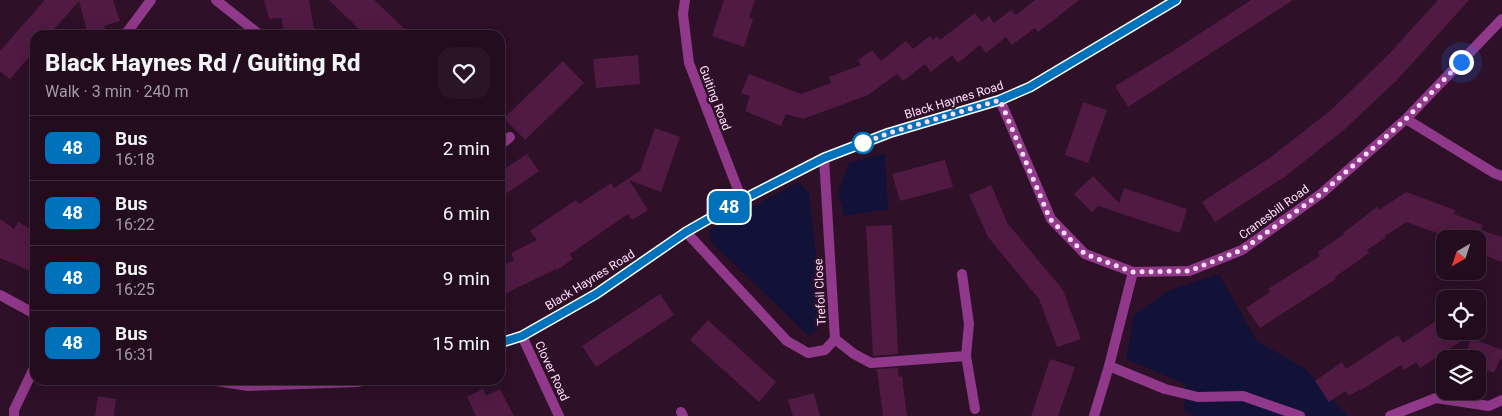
<!DOCTYPE html>
<html lang="en">
<head>
<meta charset="utf-8">
<style>
  :root { --surface:#220c1e; --page:#2a1527; --text:#f1f3f6; --muted:#a29ba4; --line:#3f2c3c }
  body { margin:0; font-family:Roboto,sans-serif; background:var(--page); color:var(--text); height:100vh; display:flex; flex-direction:column; font-size:19px; white-space:nowrap }
  * { box-sizing:border-box; margin:0 }
  p { font-size:16px; color:var(--muted) }
  .icon { flex:none; width:28px; height:28px; fill:none; stroke:currentColor; stroke-width:2; stroke-linecap:round; stroke-linejoin:round }
  .map { position:relative; flex:1; overflow:hidden }
  .sheet { position:absolute; left:30px; top:30px; width:475px; height:355px; display:flex; flex-direction:column; background:var(--surface); border-radius:15px; box-shadow:0 5px 20px #0002,0 0 0 1px var(--line) }
  .sheet>* { flex:none }
  .badge { padding:0 10px; border-radius:8px; font-size:18px; line-height:32px }
  .needle { width:32px; rotate:219deg }
  .tools { position:absolute; left:1436px; top:230px; display:grid; gap:10px }
  .tools a { display:grid; place-items:center; width:50px; height:50px; border-radius:10px; background:var(--surface); box-shadow:0 5px 20px #0002,0 0 0 1px var(--line); font-size:25px }
  .you { position:absolute; width:25px; height:25px; margin:-12px; border:4px solid #fff; border-radius:50%; background:#1a73e8; box-shadow:0 0 0 8px #1a73e833 }
  .map>.badge { position:absolute; translate:-50% -50%; box-shadow:0 0 0 2px #fff }
  .round { display:grid; place-items:center; flex:none; width:52px; height:52px; border-radius:15px; background:var(--page) }
  .overview { display:flex; align-items:center; justify-content:space-between; height:85px; padding:0 15px }
  h1 { font-size:24px; font-weight:800; line-height:38px }
  ul { padding:0; list-style:none }
  li { display:flex; align-items:center; gap:15px; height:65px; padding:0 15px; border-top:1px solid var(--line) }
  li div { flex:1 }
  li b { display:block; font-size:19px }
  li em { font-style:normal }
  li .badge { min-width:55px; font-weight:700; text-align:center }
  .map>svg:first-child { display:block }
  .green { fill:#121238 }
  .building { fill:#501a43 }
  .lines { fill:none; stroke-linecap:round; stroke-linejoin:round }
  .service { stroke:#903889; stroke-width:10 }
  .minor { stroke:#903889; stroke-width:10 }
  .line-casing { stroke:#fff; stroke-width:11 }
  .line { stroke:#0072bc; stroke-width:8 }
  .walk { stroke:#ffddfa; stroke-width:5; stroke-dasharray:0 9 }
  .stop-dot { fill:#fff; stroke:#0072bc; stroke-width:2.5 }
  .labels { text-anchor:middle; stroke-width:5; stroke-linejoin:round; paint-order:stroke }
  .street-label { font-size:12px; fill:#ffddfa; stroke:#2e1028 }
</style>
</head>
<body>
<div class="map">
<svg width="1502" height="416" viewBox="0 0 1502 416">
  <rect width="100%" height="100%" fill="#2e1028"/>
  <path class="green" d="M 885,153 L 888,209 L 844,216 L 838,192 L 849,163 Z
    M 799,182 L 809,193 L 824,324 L 809,336 L 711,242 L 709,230 Z
    M 1219,274 L 1257,341 L 1305,369 L 1348,416 L 1194,416 L 1184,411 L 1185,384 L 1126,359 L 1134,315 L 1168,291 Z"/>
  <path class="building" d="M 45,0 L 113,0 L 120,21 L 104,26 L 107,35 L 88,35 L 79,1 L 49,35 L 35,35 L 35,50 L 10,79 L 0,71 L 0,51 Z
    M 264,0 L 309,0 L 314,29 L 283,31 L 282,18 L 269,19 Z
    M 329,0 L 374,0 L 411,35 L 365,35 Z
    M 724,0 L 755,0 L 749,18 L 753,19 L 744,47 L 712,36 Z
    M 1035,0 L 1079,0 L 1038,32 L 1035,28 L 1012,45 L 1006,37 L 986,53 L 980,45 L 958,63 L 952,55 L 931,72 L 925,64 L 903,81 L 897,74 L 868,95 L 803,119 L 786,114 L 781,126 L 745,111 L 750,96 L 741,93 L 749,74 L 801,94 L 831,83 L 829,77 L 861,65 L 858,60 L 872,50 L 881,61 L 906,41 L 913,49 L 930,36 L 933,40 L 937,36 L 940,40 L 975,13 L 982,22 L 989,16 L 994,23 L 1011,10 L 1016,15 Z
    M 1251,0 L 1293,0 L 1128,107 L 1115,86 L 1173,51 Z
    M 1438,0 L 1469,0 L 1398,79 L 1345,129 L 1286,176 L 1215,222 L 1202,202 L 1271,157 L 1331,110 L 1389,54 Z
    M 638,55 L 640,84 L 596,88 L 593,59 Z
    M 563,61 L 584,83 L 525,140 L 504,118 Z
    M 1083,102 L 1107,110 L 1088,163 L 1065,155 Z
    M 655,128 L 680,137 L 661,192 L 629,180 L 648,210 L 632,220 L 628,214 L 570,254 L 573,259 L 557,270 L 556,269 L 500,296 L 500,267 L 514,260 L 511,253 L 537,240 L 530,231 L 576,200 L 579,204 L 611,183 L 614,188 L 640,171 Z
    M 527,154 L 539,171 L 500,198 L 500,172 Z
    M 945,160 L 953,187 L 900,201 L 892,174 Z
    M 1093,176 L 1119,203 L 1124,188 L 1187,209 L 1180,233 L 1098,206 L 1092,212 L 1074,194 Z
    M 991,185 L 1008,224 L 1063,290 L 1081,339 L 1057,347 L 1039,299 L 988,237 L 969,195 Z
    M 1406,192 L 1455,210 L 1454,214 L 1483,225 L 1481,230 L 1502,237 L 1502,262 L 1478,253 L 1478,239 L 1435,239 L 1437,233 L 1406,222 L 1385,236 L 1385,238 L 1367,250 L 1369,253 L 1335,277 L 1336,279 L 1260,328 L 1246,308 L 1270,292 L 1268,289 L 1320,256 L 1318,252 L 1344,234 L 1343,233 L 1377,207 L 1379,210 Z
    M 0,219 L 14,229 L 18,222 L 35,231 L 35,273 L 0,258 Z
    M 892,225 L 898,354 L 873,356 L 866,226 Z
    M 660,294 L 674,315 L 596,367 L 582,346 Z
    M 1445,315 L 1445,331 L 1477,331 L 1420,368 L 1416,362 L 1404,370 L 1401,365 L 1361,390 L 1360,389 L 1349,396 L 1345,391 L 1329,402 L 1315,381 L 1342,362 L 1346,369 L 1398,335 L 1403,343 Z
    M 708,320 L 776,382 L 759,402 L 690,340 Z
    M 1471,338 L 1502,350 L 1502,359 L 1500,359 L 1494,373 L 1478,367 L 1478,359 L 1464,359 Z
    M 1050,359 L 1075,367 L 1058,416 L 1031,416 Z
    M 898,368 L 899,377 L 902,376 L 907,416 L 883,416 L 877,369 Z
    M 483,389 L 486,396 L 500,389 L 514,416 L 476,416 L 467,397 Z
    M 814,393 L 820,416 L 793,416 L 788,400 Z
    M 98,396 L 116,399 L 114,416 L 95,416 Z"/>
  <g class="lines">
    <path class="service" d="M 216,0 L 260,35
      M 125,35 L 151,0
      M 500,145 L 510,137
      M 835,339 L 854,354 L 871,363 L 966,356 L 969,324 L 962,274
      M 966,356 L 975,409
      M 681,412 L 683,416"/>
    <path class="minor" d="M 685,0 L 683,14 L 689,63 L 742,200
      M 1000,100 L 1051,219 L 1085,254 L 1133,272 L 1189,271 L 1242,250 L 1322,193 L 1406,119 L 1502,19
      M 1406,119 L 1494,173 L 1502,176
      M 686,232 L 787,341 L 808,353 L 825,350 L 835,339 L 824,158
      M 0,295 L 35,314
      M 522,336 L 559,416
      M 500,343 L 522,336 L 596,294 L 686,232 L 742,200 L 824,158 L 889,133 L 1000,100 L 1030,87 L 1176,0
      M 1109,366 L 1165,389 L 1198,397 L 1243,396 L 1300,416
      M 210,380 L 248,386 L 358,382 L 366,380
      M 14,416 L 14,410 L 35,366
      M 1094,416 L 1109,366 L 1133,272
      M 1390,416 L 1436,398 L 1489,406 L 1502,400"/>
  </g>
  <g class="lines">
    <defs>
      <path id="line" d="M 500,343 L 522,336 L 596,294 L 686,232 L 742,200 L 824,158 L 889,133 L 1000,100 L 1030,87 L 1176,0"/>
    </defs>
    <use href="#line" class="line-casing"/>
    <use href="#line" class="line"/>
    <path class="walk" d="M 863,143 L 857,146 L 889,133 L 1000,100 L 1050,219 L 1085,254 L 1133,272 L 1189,271 L 1242,250 L 1322,193 L 1406,119 L 1461,62"/>
  </g>
  <circle class="stop-dot" cx="863" cy="143" r="10"/>
  <g class="labels">
    <g class="street-label">
      <text transform="translate(715 98) rotate(69)" y="4">Guiting Road</text>
      <text transform="translate(954 100) rotate(-17)" y="4">Black Haynes Road</text>
      <text transform="translate(1274 212) rotate(-36)" y="4">Cranesbill Road</text>
      <text transform="translate(590 280) rotate(-32)" y="4">Black Haynes Road</text>
      <text transform="translate(820 292) rotate(-93)" y="4">Trefoil Close</text>
      <text transform="translate(552 371) rotate(65)" y="4">Clover Road</text>
    </g>
  </g>
</svg>
<div class="tools">
<a><svg class="needle" viewBox="-14 -14 28 28"><path d="M0-13l5 13h-10z" fill="#e53935"/><path d="M0 13l5-13h-10z" fill="#a29ba4"/></svg></a>
<a><svg class="icon" aria-label="locate" viewBox="0 0 24 24"><circle cx="12" cy="12" r="6"/><path d="M12 2v4M12 18v4M2 12h4M18 12h4"/></svg></a>
<a><svg class="icon" aria-label="layers" viewBox="0 0 24 24"><path d="M12 4l9 5-9 5-9-5zM3 14l9 5 9-5"/></svg></a>
</div>
<div class="you" style="left:1461px;top:62px"></div>
<b class="badge" style="left:729px;top:207px;background:#0072bc;color:#fff">48</b>
<section class="sheet">
<div class="overview"><div><h1>Black Haynes Rd / Guiting Rd</h1><p>Walk · 3 min · 240 m</p></div><a class="round"><svg class="icon" aria-label="heart" viewBox="0 0 24 24"><path d="M12 20l-8-8c-3-5 5-10 8-4 3-6 11-1 8 4z"/></svg></a></div>
<ul>
<li><span class="badge" style="background:#0072bc;color:#fff">48</span><div><b>Bus</b><p>16:18</p></div><em>2 min</em></li>
<li><span class="badge" style="background:#0072bc;color:#fff">48</span><div><b>Bus</b><p>16:22</p></div><em>6 min</em></li>
<li><span class="badge" style="background:#0072bc;color:#fff">48</span><div><b>Bus</b><p>16:25</p></div><em>9 min</em></li>
<li><span class="badge" style="background:#0072bc;color:#fff">48</span><div><b>Bus</b><p>16:31</p></div><em>15 min</em></li>
</ul>
</section>
</div>
</body>
</html>
